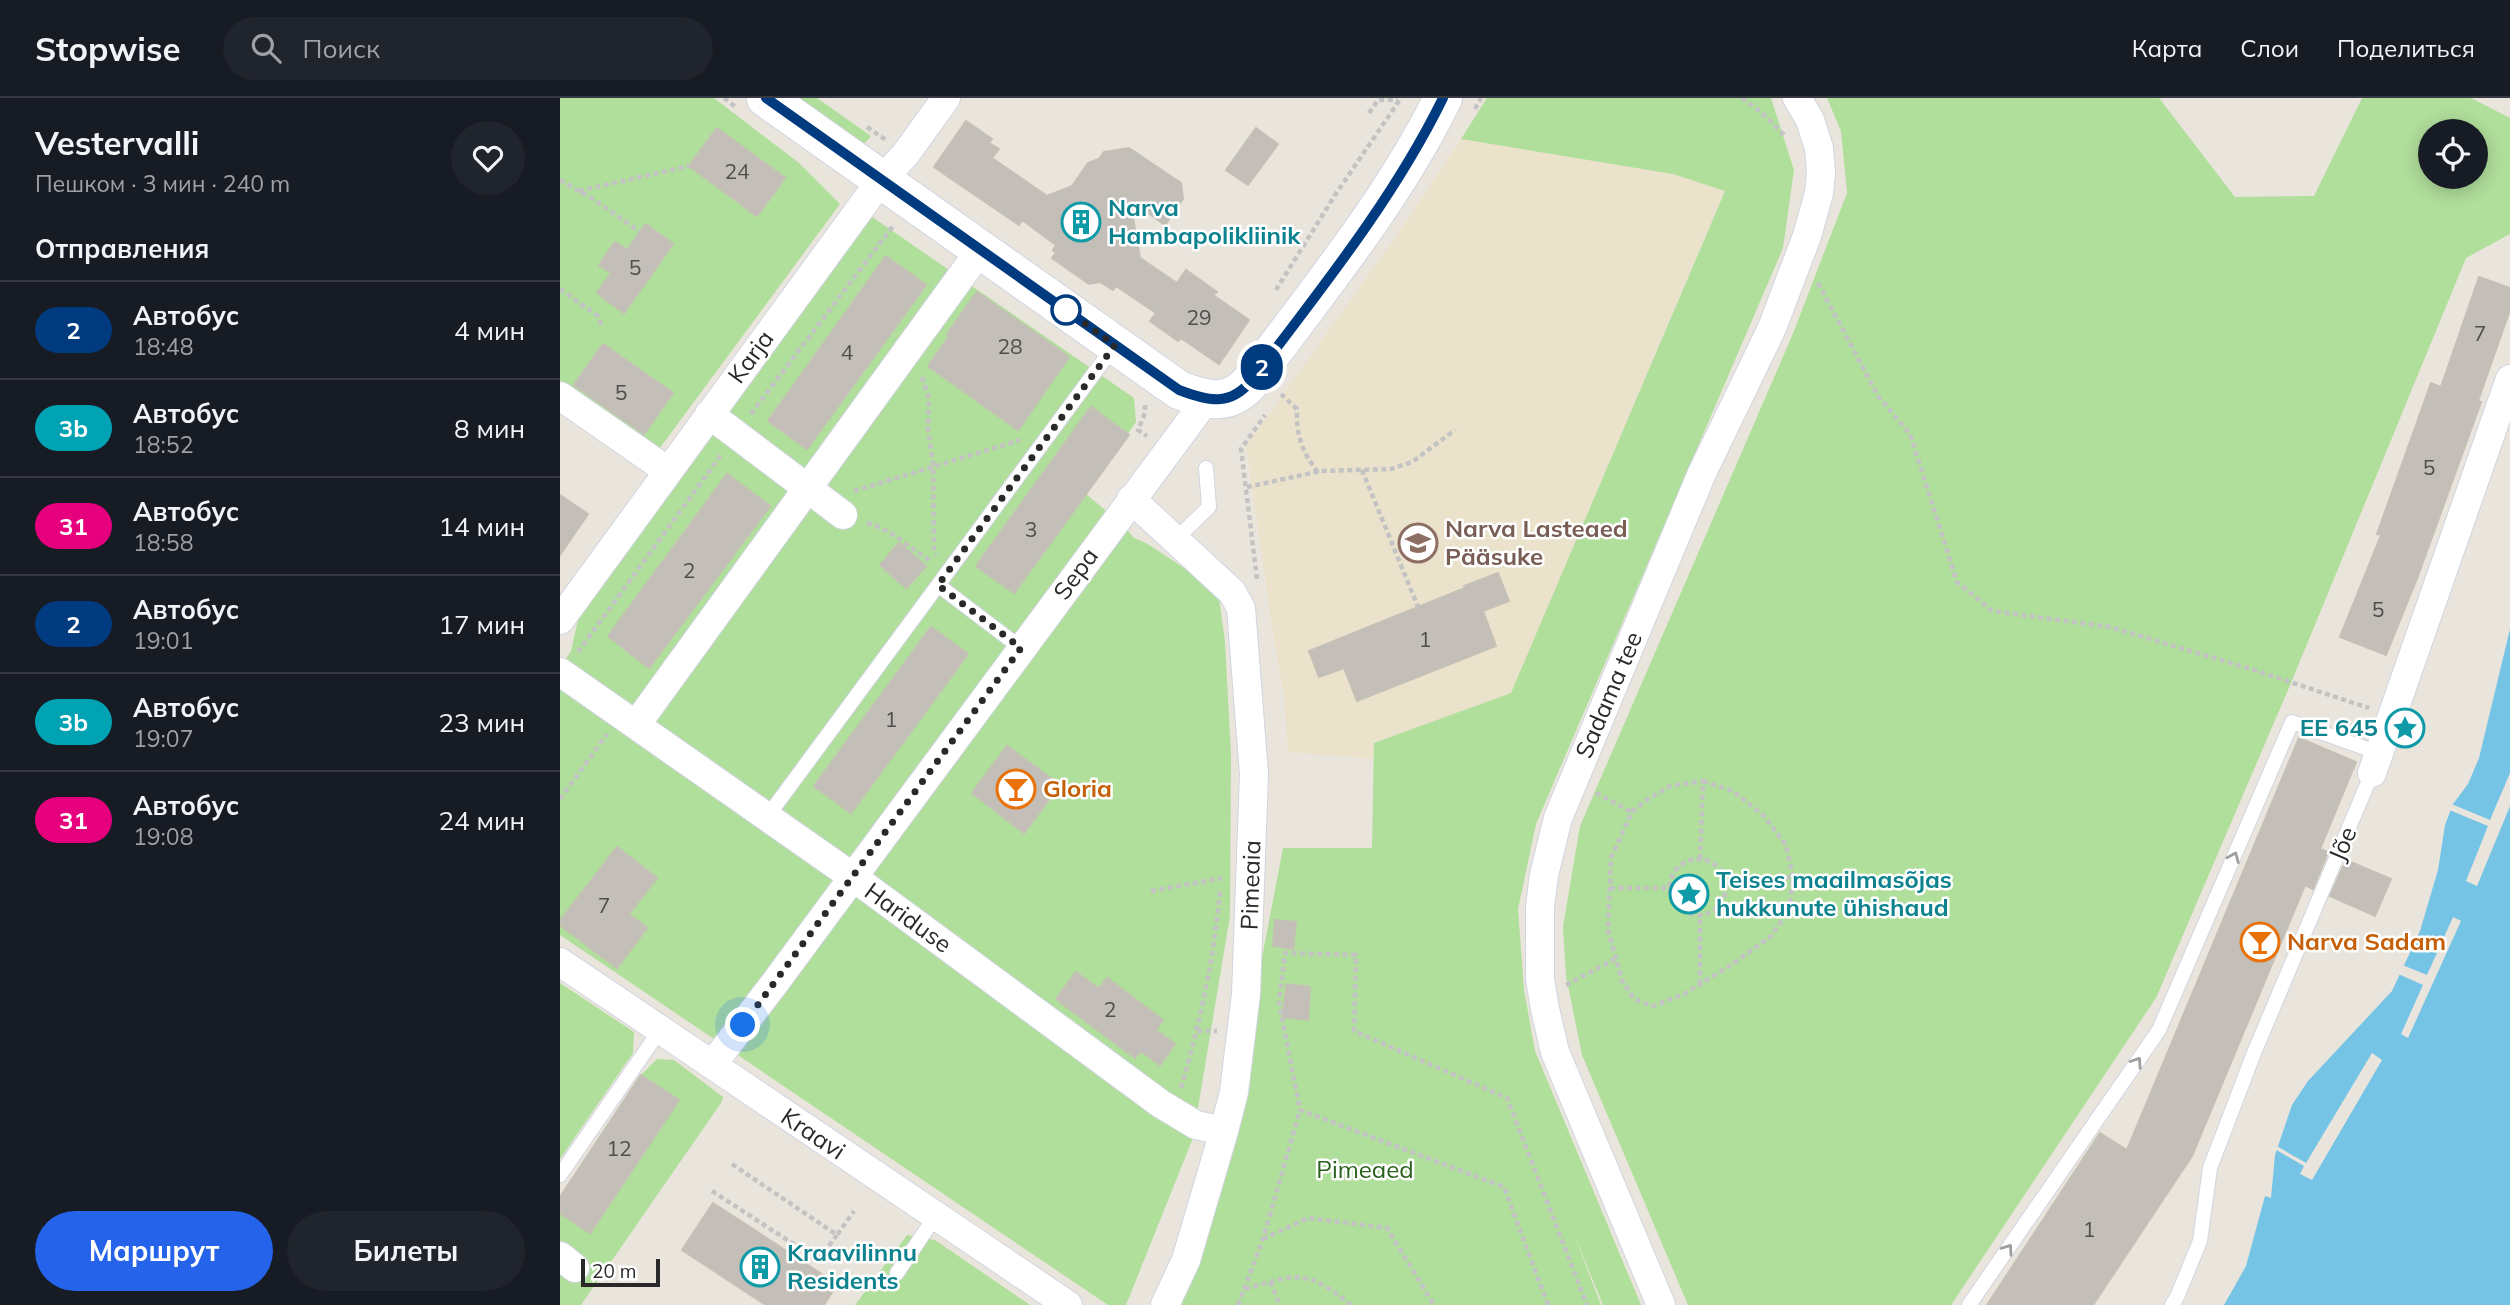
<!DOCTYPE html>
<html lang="ru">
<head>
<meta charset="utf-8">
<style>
  :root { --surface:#171b24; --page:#20242c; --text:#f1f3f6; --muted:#9ea1a6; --line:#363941; --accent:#2563eb }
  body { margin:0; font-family:Mulish,sans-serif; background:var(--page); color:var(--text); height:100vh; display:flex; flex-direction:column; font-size:26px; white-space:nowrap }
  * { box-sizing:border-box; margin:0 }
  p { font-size:23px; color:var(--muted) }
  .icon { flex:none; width:38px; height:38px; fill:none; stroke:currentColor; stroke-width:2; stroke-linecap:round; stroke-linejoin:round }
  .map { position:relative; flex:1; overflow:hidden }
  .sheet { display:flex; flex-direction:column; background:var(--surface); width:560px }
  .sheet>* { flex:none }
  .badge { padding:0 14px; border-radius:23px; font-size:24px; line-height:46px }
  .fabs { position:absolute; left:1858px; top:21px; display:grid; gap:14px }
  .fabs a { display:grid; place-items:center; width:70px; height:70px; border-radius:50%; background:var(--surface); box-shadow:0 4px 18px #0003; font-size:35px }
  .scale { position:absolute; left:21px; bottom:18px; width:79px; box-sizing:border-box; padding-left:7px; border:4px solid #292929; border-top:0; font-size:19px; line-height:24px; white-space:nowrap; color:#292929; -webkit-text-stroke:5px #fff; paint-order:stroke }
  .you { position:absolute; width:35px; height:35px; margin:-18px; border:5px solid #fff; border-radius:50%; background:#1a73e8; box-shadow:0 0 0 10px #1a73e833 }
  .map>.badge { position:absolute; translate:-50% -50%; box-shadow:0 0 0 4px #fff }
  h2 { padding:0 35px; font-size:26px; line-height:63px }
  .round { display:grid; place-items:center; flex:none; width:74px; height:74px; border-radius:37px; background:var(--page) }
  .headline { display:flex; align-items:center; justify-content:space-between; height:119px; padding:0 35px }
  h1 { font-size:33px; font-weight:700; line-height:52px }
  .primary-button { display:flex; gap:14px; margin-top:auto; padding:14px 35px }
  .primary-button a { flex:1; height:80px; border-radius:42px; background:var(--accent); color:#fff; font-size:28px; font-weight:700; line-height:80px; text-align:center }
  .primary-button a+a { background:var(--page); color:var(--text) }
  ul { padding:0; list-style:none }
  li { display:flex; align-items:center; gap:21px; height:98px; padding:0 35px; border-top:2px solid var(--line) }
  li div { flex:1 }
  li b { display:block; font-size:26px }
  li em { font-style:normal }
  li .badge { min-width:77px; font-weight:700; text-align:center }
  header { display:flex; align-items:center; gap:42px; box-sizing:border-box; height:98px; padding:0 35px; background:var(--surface); border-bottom:2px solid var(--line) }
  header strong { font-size:33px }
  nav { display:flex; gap:38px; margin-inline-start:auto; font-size:24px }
  .search { width:490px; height:63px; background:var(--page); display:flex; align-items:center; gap:18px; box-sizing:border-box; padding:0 24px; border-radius:38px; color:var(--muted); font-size:26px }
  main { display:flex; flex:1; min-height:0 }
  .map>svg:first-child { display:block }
  .education { fill:#ebe2cc }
  .green { fill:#b0de9b; fill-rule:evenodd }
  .water { fill:#75c4e6 }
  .pier { fill:#eae5dc }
  .building { fill:#c3beb8; stroke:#c5c0b6; stroke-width:2 }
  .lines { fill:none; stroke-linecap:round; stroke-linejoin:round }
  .lane-casing { stroke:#d1d4e1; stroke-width:16 }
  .street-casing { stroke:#d1d4e1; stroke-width:30 }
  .secondary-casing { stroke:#d1d4e1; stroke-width:40 }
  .path { stroke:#c3c3c3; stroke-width:4.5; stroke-dasharray:5 3.5; stroke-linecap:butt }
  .lane { stroke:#fff; stroke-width:14 }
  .street { stroke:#fff; stroke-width:28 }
  .secondary { stroke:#fff; stroke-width:38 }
  .oneway { stroke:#9f9f9f }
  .line-casing { stroke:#fff; stroke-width:16 }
  .line { stroke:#003b80; stroke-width:10 }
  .walk { stroke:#292929; stroke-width:7; stroke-dasharray:0 12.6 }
  .stop-dot { fill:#fff; stroke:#003b80; stroke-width:3.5 }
  .labels { text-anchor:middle; stroke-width:5; stroke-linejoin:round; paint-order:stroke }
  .number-label { font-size:21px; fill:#504e4d }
  .culture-label { font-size:24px; font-weight:bold; fill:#0d838f; stroke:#fff; text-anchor:start }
  .street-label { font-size:24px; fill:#292929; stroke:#fff }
  .education-label { font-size:24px; font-weight:bold; fill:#785e54; stroke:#fff; text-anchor:start }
  .food-label { font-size:24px; font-weight:bold; fill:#c56008; stroke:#fff; text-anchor:start }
  .park-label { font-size:24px; fill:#2a611e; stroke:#fff }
</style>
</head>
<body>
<header>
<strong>Stopwise</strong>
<div class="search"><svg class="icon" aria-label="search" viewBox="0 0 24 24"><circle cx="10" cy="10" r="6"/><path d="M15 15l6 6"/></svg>Поиск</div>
<nav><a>Карта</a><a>Слои</a><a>Поделиться</a></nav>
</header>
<main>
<section class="sheet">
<div class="headline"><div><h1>Vestervalli</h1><p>Пешком · 3 мин · 240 m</p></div><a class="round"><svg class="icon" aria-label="heart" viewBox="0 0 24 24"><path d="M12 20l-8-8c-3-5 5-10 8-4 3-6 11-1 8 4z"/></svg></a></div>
<h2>Отправления</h2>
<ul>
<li><span class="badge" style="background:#003b80;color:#fff">2</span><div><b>Автобус</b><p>18:48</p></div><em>4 мин</em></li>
<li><span class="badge" style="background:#00a3b4;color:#fff">3b</span><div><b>Автобус</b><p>18:52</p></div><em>8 мин</em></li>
<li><span class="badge" style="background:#e6007e;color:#fff">31</span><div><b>Автобус</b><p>18:58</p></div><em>14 мин</em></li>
<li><span class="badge" style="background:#003b80;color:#fff">2</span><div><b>Автобус</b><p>19:01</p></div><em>17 мин</em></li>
<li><span class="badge" style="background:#00a3b4;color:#fff">3b</span><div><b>Автобус</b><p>19:07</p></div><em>23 мин</em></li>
<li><span class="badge" style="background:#e6007e;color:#fff">31</span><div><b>Автобус</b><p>19:08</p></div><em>24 мин</em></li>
</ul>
<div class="primary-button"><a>Маршрут</a><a>Билеты</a></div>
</section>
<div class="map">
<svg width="1950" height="1207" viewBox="0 0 1950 1207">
  <rect width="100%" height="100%" fill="#eae5dc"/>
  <path class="education" d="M 901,41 L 1113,76 L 1165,92 L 951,595 L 815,645 L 814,661 L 728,654 L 724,597 L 714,542 L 686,348 L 839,134 Z"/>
  <path class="green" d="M 0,0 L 154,0 L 239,65 L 280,106 L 94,358 L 0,289 Z
    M 238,0 L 257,0 L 311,38 L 304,46 Z
    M 927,0 L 1211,0 L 1234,72 L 1223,150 L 976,726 L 958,811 L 964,892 L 975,953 L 1081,1207 L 1043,1207 L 1013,1134 L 1041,1207 L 612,1207 L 687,938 L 723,750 L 812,750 L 814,645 L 951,595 L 1165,93 L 1113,76 L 901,41 Z
    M 1267,0 L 1599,0 L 1675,99 L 1754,98 L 1802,0 L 1911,0 L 1950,20 L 1950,136 L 1906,160 L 1731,585 L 1596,900 L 1391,1207 L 1128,1207 L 1022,957 L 1006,878 L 1003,829 L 1020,728 L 1232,238 L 1287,95 L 1281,33 ZM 1871,33 L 1916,33 L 1916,79 L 1871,79 Z
    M 308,116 L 574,300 L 576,324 L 526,396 L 563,427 L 574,440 L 586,445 L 658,492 L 665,544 L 671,656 L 670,818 L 633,1040 L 566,1207 L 548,1207 L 0,837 L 0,570 L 11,553 L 18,522 Z
    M 0,885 L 74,934 L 73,955 L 0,1061 Z
    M 97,961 L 114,962 L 163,999 L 161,1005 L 21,1207 L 0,1207 L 0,1115 L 31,1135 L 118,1002 L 81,977 Z
    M 347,1137 L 375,1142 L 470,1207 L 295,1207 Z"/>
  <path class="water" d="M 1950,531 L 1950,1207 L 1664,1207 L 1686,1168 L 1705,1098 L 1711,1100 L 1715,1057 L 1732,1007 L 1748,983 L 1832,893 L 1860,833 L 1878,772 L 1885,727 L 1893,706 L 1908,686 L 1919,660 Z"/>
  <path class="pier" d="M 1950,675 L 1950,708 L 1917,788 L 1906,783 L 1928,728 L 1887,711 L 1889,705 L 1930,722 Z
    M 1893,819 L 1901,823 L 1848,940 L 1841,936 L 1863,887 L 1836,875 L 1840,866 L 1867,877 Z
    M 1812,955 L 1822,962 L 1752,1082 L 1740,1076 L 1744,1068 L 1713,1050 L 1715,1047 L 1746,1065 Z"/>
  <path class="building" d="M 406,23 L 432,41 L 429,45 L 439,51 L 432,60 L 487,98 L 512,88 L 528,65 L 539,61 L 544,54 L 569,50 L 621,85 L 623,101 L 605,127 L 570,102 L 580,160 L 617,185 L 626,172 L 657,194 L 653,197 L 689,222 L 659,266 L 621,240 L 618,243 L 590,223 L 596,215 L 556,188 L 553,192 L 540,184 L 529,186 L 492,160 L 496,155 L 493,152 L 496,147 L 462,122 L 459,127 L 374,69 Z
    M 157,30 L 225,80 L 197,118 L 129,68 Z
    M 696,30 L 718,46 L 688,87 L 666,72 Z
    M 86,126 L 113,146 L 64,215 L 37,195 L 51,175 L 39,167 L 55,144 L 67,152 Z
    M 326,158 L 366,187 L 247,351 L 208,323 Z
    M 1919,179 L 1950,190 L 1950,212 L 1918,303 L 1921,304 L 1858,478 L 1826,557 L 1780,539 L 1821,437 L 1817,436 L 1871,285 L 1881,289 Z
    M 417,194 L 509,259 L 458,332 L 368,268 L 389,238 L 387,236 Z
    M 43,246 L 113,295 L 84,336 L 14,287 Z
    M 531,309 L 569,337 L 454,495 L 416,468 Z
    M 167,376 L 210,408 L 89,570 L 48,538 Z
    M 0,397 L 28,416 L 0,457 Z
    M 339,445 L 366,468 L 346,490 L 320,467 Z
    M 938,475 L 949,503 L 923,513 L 936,548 L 797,603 L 784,570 L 759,579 L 749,553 L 905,490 L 904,488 Z
    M 371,529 L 408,556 L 291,715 L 254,688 Z
    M 1739,640 L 1796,664 L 1760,751 L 1768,754 L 1753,791 L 1745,787 L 1632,1058 L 1533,1207 L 1427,1207 L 1540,1035 L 1567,1052 Z
    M 447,648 L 500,687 L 464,735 L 412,695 Z
    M 57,749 L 97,780 L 69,816 L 87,830 L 57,870 L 0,827 L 0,823 Z
    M 1786,762 L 1831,781 L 1815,818 L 1770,798 Z
    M 715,822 L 736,824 L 733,851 L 713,848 Z
    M 516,874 L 539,891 L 547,880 L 603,922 L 596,932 L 615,946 L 600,967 L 581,953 L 575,960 L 496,901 Z
    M 727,886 L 750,889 L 748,922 L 722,919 Z
    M 81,977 L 119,1002 L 30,1135 L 0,1115 L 0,1099 Z
    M 153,1105 L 277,1186 L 264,1207 L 206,1207 L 122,1152 Z"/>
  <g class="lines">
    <defs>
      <path id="lane" d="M 615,442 L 649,409 L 646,370
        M 378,487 L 461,550
        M 207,719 L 555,247
        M 0,1077 L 100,932
        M 337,1175 L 375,1119
        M 1409,1207 L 1599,932 L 1732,624 L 1819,655
        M 1612,1207 L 1617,1199 L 1640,1143 L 1650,1070 L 1694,955 L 1812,675"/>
      <path id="street" d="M 0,298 L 108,373
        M 149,316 L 283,417
        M 571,401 L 672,494 L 681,510 L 694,676 L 686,896 L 674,994 L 664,1033 L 626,1162 L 605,1207
        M 0,522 L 302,108 L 321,82 L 345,57 L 386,0
        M 0,574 L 293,779 L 601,1006 L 636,1027 L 664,1033
        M 76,627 L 421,151
        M 1812,675 L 1950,281
        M 0,864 L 508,1207
        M 152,967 L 214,886 L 646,302
        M 0,1158 L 15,1170
        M 1101,1207 L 995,954 L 985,911 L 980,881 L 980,809 L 984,777 L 998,720 L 1142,375 L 1212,230 L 1247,138 L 1259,95 L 1261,75 L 1259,50 L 1250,22 L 1237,0"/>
      <path id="secondary" d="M 206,0 L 619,292 C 648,303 670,309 692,282 C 759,191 833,102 883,0"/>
    </defs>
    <use href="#lane" class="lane-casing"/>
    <use href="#street" class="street-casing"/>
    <use href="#secondary" class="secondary-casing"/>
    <path class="path" d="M 164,0 L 177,10
      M 1182,0 L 1201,14 L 1226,39
      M 915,11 L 921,0
      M 809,15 L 818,2 L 838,2
      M 307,29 L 326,42
      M 0,82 L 36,103 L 80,134
      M 19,93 L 129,68
      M 1258,185 L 1318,298 L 1350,336 L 1397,484 L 1432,513 L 1550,529 L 1691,571 L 1809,610
      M 0,191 L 38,218 L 41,227
      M 716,192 L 775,97 L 841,0
      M 362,279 L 369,300 L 368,331 L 373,365 L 374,454 L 376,457
      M 721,296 L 737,311 C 736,336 742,355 758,374
      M 585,307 L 585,315 L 578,332 L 587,338
      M 191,316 L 333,128
      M 802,372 L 858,509
      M 687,389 L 761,373 L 831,371 L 852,364 L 895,332
      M 294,393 L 460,342
      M 307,425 C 333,432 349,450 371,463
      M 697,481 L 681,351 L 705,317
      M 18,554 L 161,357
      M 1143,683 L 1173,693 L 1204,718 L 1226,747 L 1233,779 L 1229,813 L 1210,839 L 1168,869 L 1124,896 L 1093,908 L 1074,901 L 1062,882 L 1048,832 L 1051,760 L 1072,714 L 1088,701 L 1110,688 Z
      M 1036,695 L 1072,714
      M 0,701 L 47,636
      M 1140,761 L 1143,683
      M1110 789a28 28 0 1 1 56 0a28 28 0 1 1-56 0Z
      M 1166,785 L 1233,779
      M 1050,790 L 1110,790
      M 591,793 L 662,780
      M 1140,886 L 1140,816
      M 1006,887 L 1055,861
      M 637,933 L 657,933
      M 621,990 C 640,925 654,860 660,793
      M 172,1066 L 277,1137 L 294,1113
      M 152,1093 L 258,1162 L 277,1137
      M 703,1141 L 748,1120 L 827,1130 L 874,1207
      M 710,1184 L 720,1207
      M 685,1191 C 739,1175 746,1171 791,1207
      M 678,1207 L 703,1141 L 740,1012
      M 988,1207 L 944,1089 L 740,1012 L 719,904 L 725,855 L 796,857 L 794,933 L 947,1000 L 1027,1207"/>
    <use href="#lane" class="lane"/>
    <use href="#street" class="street"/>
    <use href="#secondary" class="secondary"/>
  </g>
  <defs><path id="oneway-chevron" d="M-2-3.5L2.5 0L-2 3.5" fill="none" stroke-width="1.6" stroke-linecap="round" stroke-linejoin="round" transform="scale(1.75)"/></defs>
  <g class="oneway">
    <use href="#oneway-chevron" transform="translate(1674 759) rotate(-67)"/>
    <use href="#oneway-chevron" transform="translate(1577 964) rotate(-56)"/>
    <use href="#oneway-chevron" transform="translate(1448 1151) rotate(-55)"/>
  </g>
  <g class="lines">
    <defs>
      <path id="line" d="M 206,0 L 619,292 C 648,303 670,309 692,282 C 760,192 833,102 883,0"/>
    </defs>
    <use href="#line" class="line-casing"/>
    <use href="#line" class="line"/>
    <path class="walk" d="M 183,927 L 461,550 L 378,487 L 555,247 L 506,212"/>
  </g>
  <defs>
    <symbol id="building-ring" viewBox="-11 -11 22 22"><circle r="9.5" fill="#fff" stroke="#0f9aa8" stroke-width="1.5"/><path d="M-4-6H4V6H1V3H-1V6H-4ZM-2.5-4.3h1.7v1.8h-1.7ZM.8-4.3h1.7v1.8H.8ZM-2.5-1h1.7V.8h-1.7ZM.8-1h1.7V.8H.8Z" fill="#0f9aa8"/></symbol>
    <symbol id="school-ring" viewBox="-11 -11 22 22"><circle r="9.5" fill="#fff" stroke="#8d6e63" stroke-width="1.5"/><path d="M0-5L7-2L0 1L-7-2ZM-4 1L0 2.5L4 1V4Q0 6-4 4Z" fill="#8d6e63"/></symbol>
    <symbol id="sight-ring" viewBox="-11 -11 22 22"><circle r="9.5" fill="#fff" stroke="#0f9aa8" stroke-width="1.5"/><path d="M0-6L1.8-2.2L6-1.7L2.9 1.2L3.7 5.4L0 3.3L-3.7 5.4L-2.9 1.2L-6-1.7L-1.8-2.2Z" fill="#0f9aa8"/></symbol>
    <symbol id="bar-ring" viewBox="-11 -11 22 22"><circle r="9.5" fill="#fff" stroke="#e8710a" stroke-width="1.5"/><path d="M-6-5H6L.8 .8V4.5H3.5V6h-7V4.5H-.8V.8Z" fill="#e8710a"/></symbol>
  </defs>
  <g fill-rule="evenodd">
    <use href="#building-ring" x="499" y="102" width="44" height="44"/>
    <use href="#school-ring" x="836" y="423" width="44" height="44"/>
    <use href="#sight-ring" x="1823" y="608" width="44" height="44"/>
    <use href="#bar-ring" x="434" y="669" width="44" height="44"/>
    <use href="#sight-ring" x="1107" y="774" width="44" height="44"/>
    <use href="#bar-ring" x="1678" y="822" width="44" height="44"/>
    <use href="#building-ring" x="178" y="1147" width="44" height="44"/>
  </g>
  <circle class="stop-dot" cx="506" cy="212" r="14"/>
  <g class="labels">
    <g class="number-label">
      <text x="177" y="81">24</text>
      <text x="75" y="177">5</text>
      <text x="639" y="227">29</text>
      <text x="1920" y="243">7</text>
      <text x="450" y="256">28</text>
      <text x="287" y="262">4</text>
      <text x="61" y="302">5</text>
      <text x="1869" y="377">5</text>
      <text x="471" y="439">3</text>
      <text x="129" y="480">2</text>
      <text x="1818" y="519">5</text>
      <text x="865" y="549">1</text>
      <text x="331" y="629">1</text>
      <text x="44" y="815">7</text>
      <text x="550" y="919">2</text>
      <text x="59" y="1058">12</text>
      <text x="1529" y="1139">1</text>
    </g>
    <g class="culture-label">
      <text x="548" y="118">Narva<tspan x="548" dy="28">Hambapolikliinik</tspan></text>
      <text x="1818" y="638" text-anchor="end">EE 645</text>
      <text x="1156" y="790">Teises maailmasõjas<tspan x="1156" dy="28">hukkunute ühishaud</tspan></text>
      <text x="227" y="1163">Kraavilinnu<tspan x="227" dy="28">Residents</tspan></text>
    </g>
    <g class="street-label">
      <text transform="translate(191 259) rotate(-54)" y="8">Karja</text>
      <text transform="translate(516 476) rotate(-54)" y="8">Sepa</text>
      <text transform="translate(1049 597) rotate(-67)" y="8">Sadama tee</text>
      <text transform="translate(1783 746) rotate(-67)" y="8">Jõe</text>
      <text transform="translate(691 787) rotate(-88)" y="8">Pimeaia</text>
      <text transform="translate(348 820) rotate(36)" y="8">Hariduse</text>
      <text transform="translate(253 1036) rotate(34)" y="8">Kraavi</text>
    </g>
    <g class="education-label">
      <text x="885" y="439">Narva Lasteaed<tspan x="885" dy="28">Pääsuke</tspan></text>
    </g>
    <g class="food-label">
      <text x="483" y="699">Gloria</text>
      <text x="1727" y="852">Narva Sadam</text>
    </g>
    <g class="park-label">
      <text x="805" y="1080">Pimeaed</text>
    </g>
  </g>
</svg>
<div class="fabs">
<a><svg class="icon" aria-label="locate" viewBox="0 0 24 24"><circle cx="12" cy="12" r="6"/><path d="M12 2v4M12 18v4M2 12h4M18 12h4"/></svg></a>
</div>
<div class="scale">20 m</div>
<div class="you" style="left:183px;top:927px"></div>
<b class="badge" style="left:702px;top:269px;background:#003b80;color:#fff">2</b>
</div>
</main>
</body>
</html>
